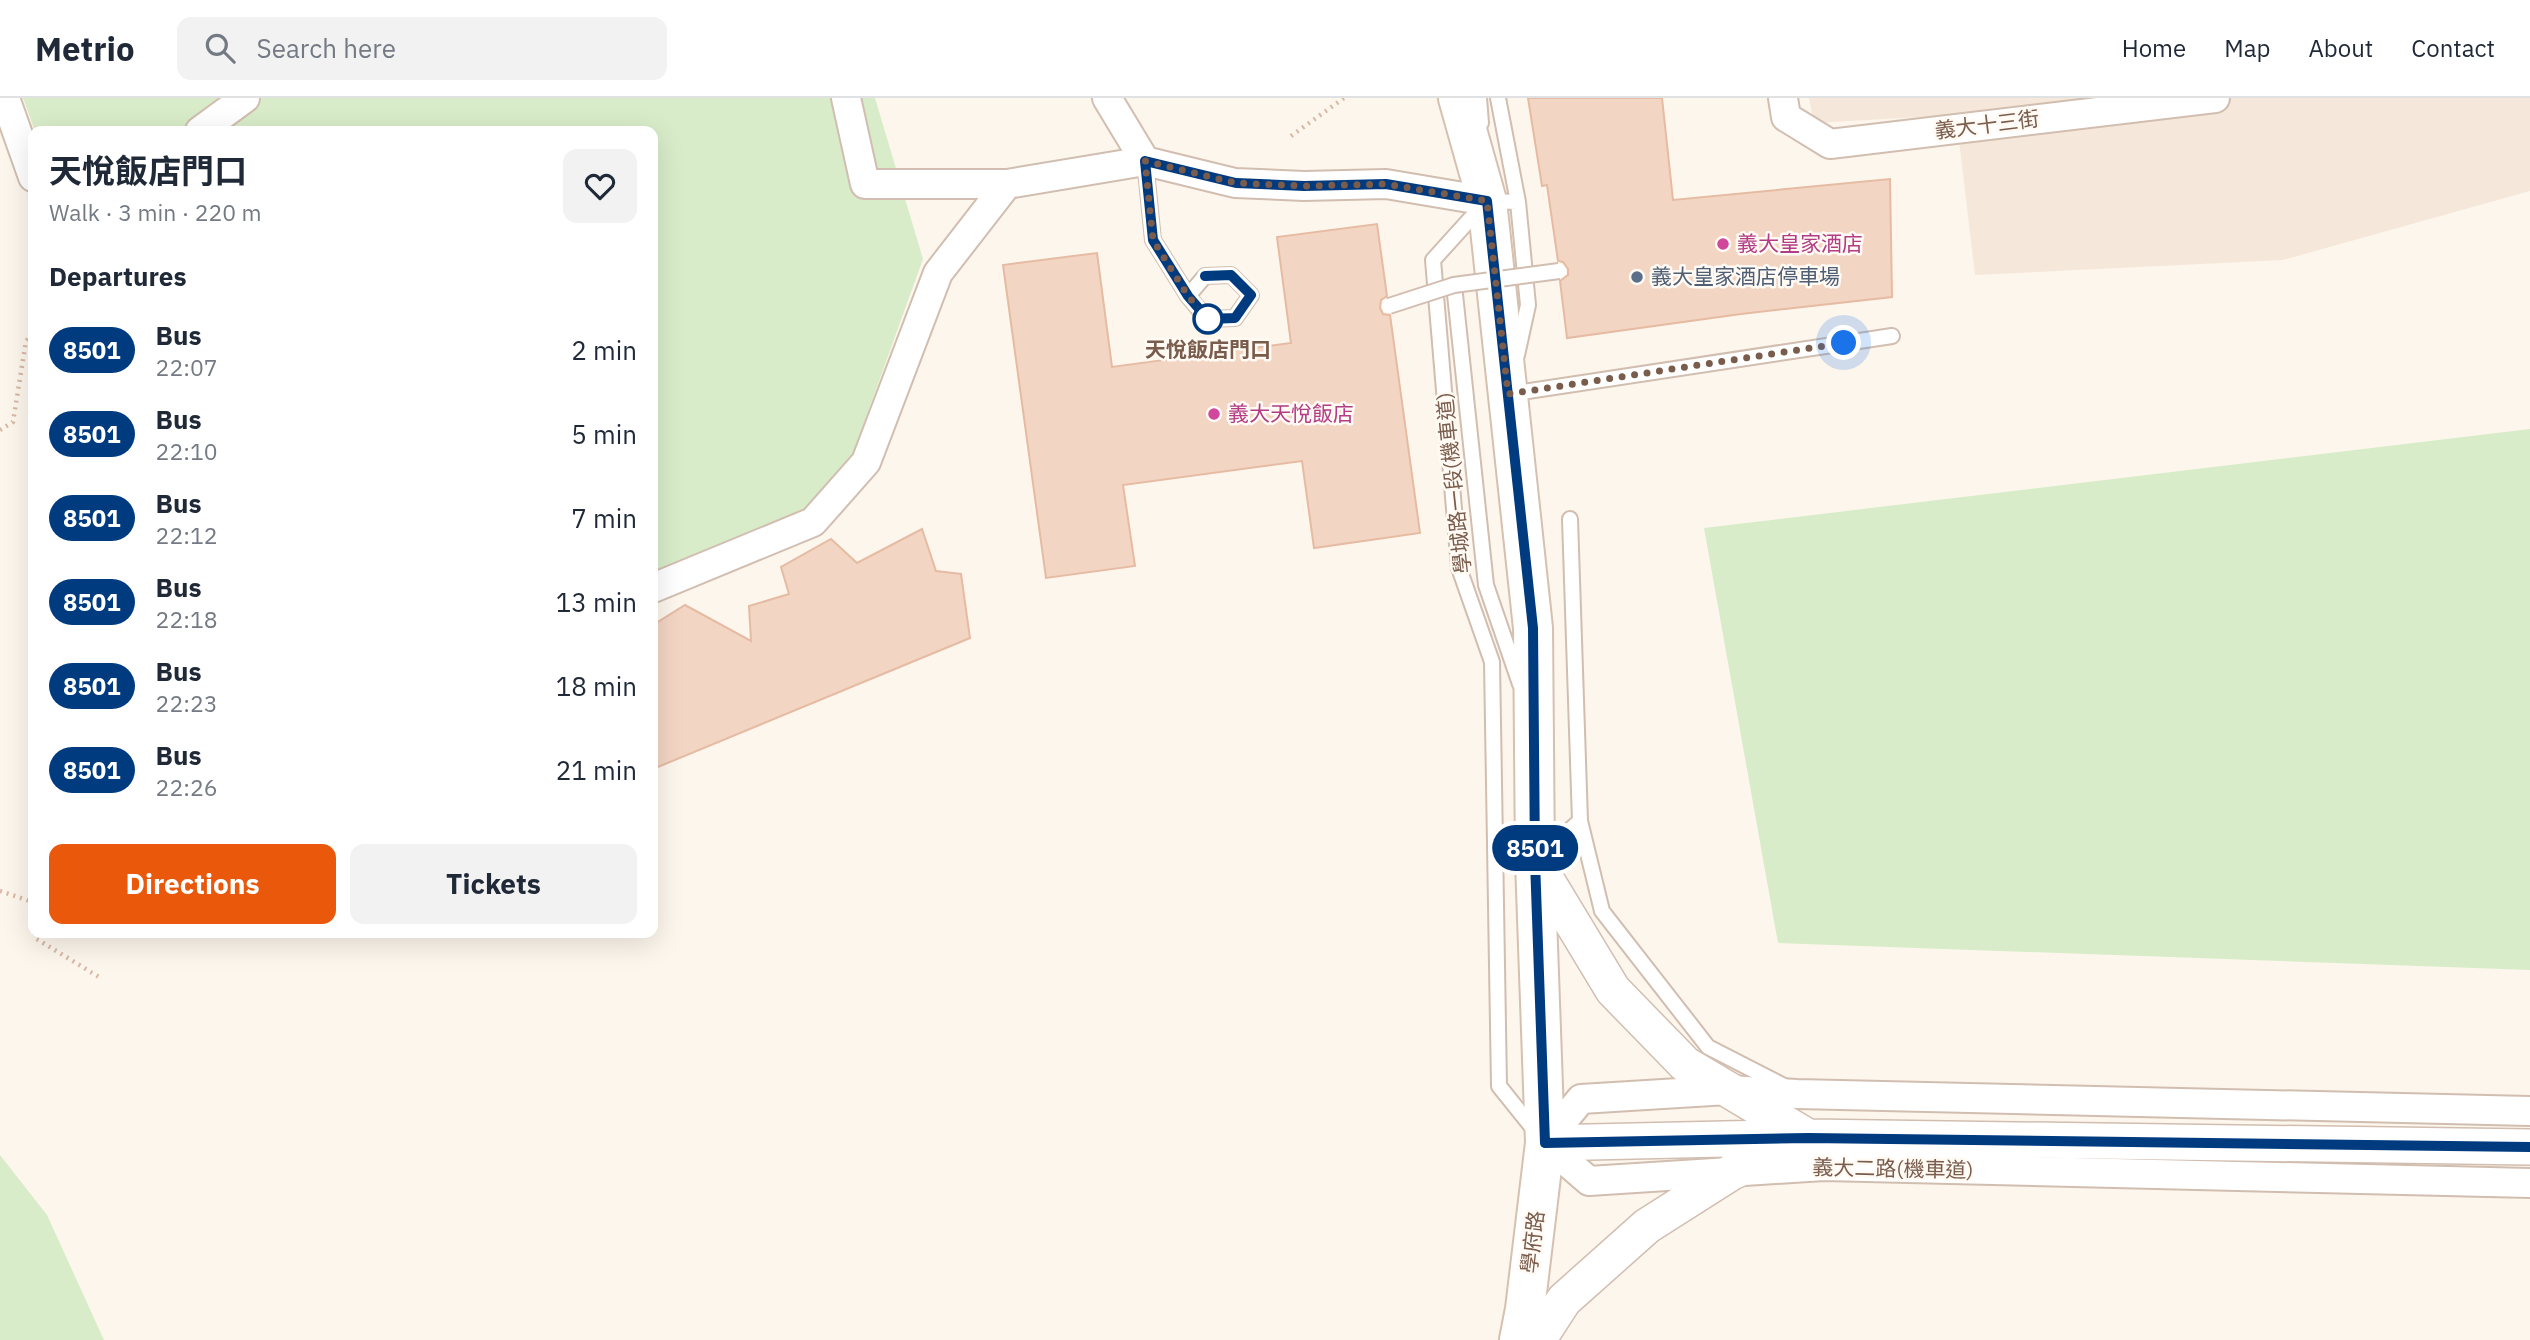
<!DOCTYPE html>
<html lang="en">
<head>
<meta charset="utf-8">
<style>
  :root { --surface:#fff; --page:#f2f2f3; --text:#1f2937; --muted:#747a83; --line:#e0e1e3; --accent:#ea580c }
  body { margin:0; font-family:"IBM Plex Sans","Noto Sans TC",sans-serif; background:var(--page); color:var(--text); height:100vh; display:flex; flex-direction:column; font-size:26px; white-space:nowrap }
  * { box-sizing:border-box; margin:0 }
  p { font-size:23px; color:var(--muted) }
  .icon { flex:none; width:38px; height:38px; fill:none; stroke:currentColor; stroke-width:2; stroke-linecap:round; stroke-linejoin:round }
  .map { position:relative; flex:1; overflow:hidden }
  .side { position:absolute; left:28px; top:28px; width:630px; height:812px; display:flex; flex-direction:column; background:var(--surface); border-radius:14px; box-shadow:0 7px 28px #0002 }
  .side>* { flex:none }
  .badge { padding:0 14px; border-radius:23px; font-size:24px; line-height:46px }
  .you { position:absolute; width:35px; height:35px; margin:-18px; border:5px solid #fff; border-radius:50%; background:#1a73e8; box-shadow:0 0 0 10px #1a73e833 }
  .map>.badge { position:absolute; translate:-50% -50%; box-shadow:0 0 0 4px #fff }
  h2 { padding:0 21px; font-size:26px; line-height:63px }
  .round { display:grid; place-items:center; flex:none; width:74px; height:74px; border-radius:14px; background:var(--page) }
  .head { display:flex; align-items:center; justify-content:space-between; height:119px; padding:0 21px }
  h1 { font-size:33px; font-weight:700; line-height:52px }
  .cta { display:flex; gap:14px; margin-top:auto; padding:14px 21px }
  .cta a { flex:1; height:80px; border-radius:14px; background:var(--accent); color:#fff; font-size:28px; font-weight:700; line-height:80px; text-align:center }
  .cta a+a { background:var(--page); color:var(--text) }
  ul { padding:0; list-style:none }
  li { display:flex; align-items:center; gap:21px; height:84px; padding:0 21px }
  li div { flex:1 }
  li b { display:block; font-size:26px }
  li em { font-style:normal }
  li .badge { min-width:77px; font-weight:700; text-align:center }
  header { display:flex; align-items:center; gap:42px; box-sizing:border-box; height:98px; padding:0 35px; background:var(--surface); border-bottom:2px solid var(--line) }
  header strong { font-size:33px }
  nav { display:flex; gap:38px; margin-inline-start:auto; font-size:24px }
  .search { width:490px; height:63px; background:var(--page); display:flex; align-items:center; gap:18px; box-sizing:border-box; padding:0 24px; border-radius:14px; color:var(--muted); font-size:26px }
  .map>svg:first-child { display:block }
  .residential { fill:#f5e8da }
  .green { fill:#d8ecc9 }
  .building { fill:#f3d5c3; stroke:#e6bba3; stroke-width:2 }
  .lines { fill:none; stroke-linecap:round; stroke-linejoin:round }
  .service-casing { stroke:#d1beb0; stroke-width:18 }
  .minor-casing { stroke:#d1beb0; stroke-width:32 }
  .tertiary-casing { stroke:#d1beb0; stroke-width:38 }
  .secondary-casing { stroke:#d6c0b0; stroke-width:42 }
  .path { stroke:#d9b8a5; stroke-width:4.5; stroke-dasharray:2 5; stroke-linecap:butt }
  .service { stroke:#fff; stroke-width:14 }
  .minor { stroke:#fff; stroke-width:28 }
  .tertiary { stroke:#fff; stroke-width:35 }
  .secondary { stroke:#fff; stroke-width:38 }
  .service-bridge-casing { stroke:#d1beb0; stroke-width:18; stroke-linecap:butt }
  .service-bridge { stroke:#fff; stroke-width:14 }
  .line-casing { stroke:#fff; stroke-width:16 }
  .line { stroke:#003b80; stroke-width:10 }
  .walk { stroke:#7a5c4d; stroke-width:7; stroke-dasharray:0 12.6 }
  .hotel-dot { fill:#d1479c; stroke:#fffaf3; stroke-width:2.5 }
  .service-dot { fill:#5c6f8a; stroke:#fffaf3; stroke-width:2.5 }
  .stop-dot { fill:#fff; stroke:#003b80; stroke-width:3.5 }
  .labels { text-anchor:middle; stroke-width:5; stroke-linejoin:round; paint-order:stroke }
  .street-label { font-size:21px; fill:#7a5c4d; stroke:#fffaf3 }
  .hotel-label { font-size:21px; fill:#b23c85; stroke:#fffaf3; text-anchor:start }
  .service-label { font-size:21px; fill:#4e5e75; stroke:#fffaf3; text-anchor:start }
  .stop-label { font-size:21px; font-weight:bold; fill:#7a5c4d; stroke:#fffaf3 }
</style>
</head>
<body>
<header>
<strong>Metrio</strong>
<div class="search"><svg class="icon" aria-label="search" viewBox="0 0 24 24"><circle cx="10" cy="10" r="6"/><path d="M15 15l6 6"/></svg>Search here</div>
<nav><a>Home</a><a>Map</a><a>About</a><a>Contact</a></nav>
</header>
<div class="map">
<svg width="2530" height="1242" viewBox="0 0 2530 1242">
  <rect width="100%" height="100%" fill="#fdf6ec"/>
  <path class="residential" d="M 1809,0 L 2530,0 L 2530,93 L 2283,162 L 1975,177 L 1956,17 L 1814,25 Z"/>
  <path class="green" d="M 23,0 L 875,0 L 923,161 L 852,358 L 804,414 L 653,473 L 653,33 L 35,33 Z
    M 2530,331 L 2530,872 L 1778,845 L 1704,430 Z
    M 0,1057 L 47,1117 L 104,1242 L 0,1242 Z"/>
  <path class="building" d="M 1528,0 L 1662,0 L 1673,102 L 1890,81 L 1892,199 L 1741,216 L 1567,240 L 1560,183 L 1568,177 L 1568,171 L 1563,164 L 1558,163 L 1547,87 L 1542,88 Z
    M 1377,126 L 1387,198 L 1381,202 L 1380,210 L 1383,216 L 1390,217 L 1420,435 L 1314,450 L 1302,363 L 1123,387 L 1135,468 L 1046,480 L 1003,167 L 1097,155 L 1112,269 L 1291,245 L 1277,139 Z
    M 922,431 L 936,473 L 961,476 L 970,540 L 653,671 L 653,527 L 685,507 L 751,543 L 749,508 L 789,496 L 781,469 L 831,441 L 857,465 Z"/>
  <g class="lines">
    <defs>
      <path id="service" d="M 1479,0 L 1481,25
        M 1145,63 L 1153,142 L 1188,198 L 1207,221 L 1235,220 L 1251,197 L 1231,177 L 1205,178 L 1188,198
        M 1488,103 L 1518,104 L 1498,0
        M 1481,109 L 1433,162 L 1459,470 L 1492,564 L 1499,988 L 1536,1034
        M 1454,187 L 1486,487 L 1520,586
        M 1517,257 L 1528,207 L 1518,104
        M 1509,296 L 1892,238
        M 1580,723 L 1602,813 L 1708,949 L 1784,988
        M 1541,757 L 1580,723 L 1570,421"/>
      <path id="minor" d="M 5,0 L 33,79
        M 846,0 L 865,86 L 1007,86
        M 1107,0 L 1145,63
        M 1783,0 L 1786,19 L 1830,46 L 2215,0
        M 200,33 L 245,0
        M 653,490 L 813,424 L 866,364 L 938,175 L 1007,86 L 1145,63 L 1235,85 L 1304,88 L 1386,86 L 1487,103
        M 2530,1013 L 1797,996 L 1728,992 L 1581,1001 L 1545,1045 L 1589,1083 L 1824,1068 L 2530,1085"/>
      <path id="tertiary" d="M 1535,763 L 1613,892 L 1685,966 L 1808,1039
        M 1545,1045 L 1808,1039 L 2530,1049
        M 1538,1242 L 1564,1202 L 1647,1128 L 1732,1074 L 1795,1045"/>
      <path id="secondary" d="M 1458,0 L 1487,103 L 1533,530 L 1535,763 L 1545,1045 L 1525,1211 L 1519,1242"/>
    </defs>
    <use href="#service" class="service-casing"/>
    <use href="#minor" class="minor-casing"/>
    <use href="#tertiary" class="tertiary-casing"/>
    <use href="#secondary" class="secondary-casing"/>
    <path class="path" d="M 1291,38 L 1344,0
      M 0,332 L 13,324 L 26,243 L 33,236
      M 0,793 L 33,804
      M 35,835 L 35,840 L 99,879"/>
    <use href="#service" class="service"/>
    <use href="#minor" class="minor"/>
    <use href="#tertiary" class="tertiary"/>
    <use href="#secondary" class="secondary"/>
    <defs>
      <path id="service-bridge" d="M 1389,208 L 1454,187 L 1559,173"/>
    </defs>
    <use href="#service-bridge" class="service-bridge-casing"/>
    <use href="#service-bridge" class="service-bridge"/>
  </g>
  <g class="lines">
    <defs>
      <path id="line" d="M 1205,178 L 1231,177 L 1251,197 L 1235,220 L 1208,221 L 1188,198 L 1153,142 L 1145,63 L 1236,85 L 1304,88 L 1386,86 L 1487,103 L 1533,530 L 1535,763 L 1545,1045 L 1808,1040 L 2530,1049"/>
    </defs>
    <use href="#line" class="line-casing"/>
    <use href="#line" class="line"/>
    <path class="walk" d="M 1208,221 L 1188,198 L 1153,142 L 1145,63 L 1236,85 L 1304,88 L 1386,86 L 1487,103 L 1508,296 L 1844,245"/>
  </g>
  <g class="hotel-dot">
    <circle cx="1723" cy="146" r="7"/>
    <circle cx="1214" cy="316" r="7"/>
  </g>
  <circle class="service-dot" cx="1637" cy="179" r="7"/>
  <circle class="stop-dot" cx="1208" cy="221" r="14"/>
  <g class="labels">
    <g class="street-label">
      <text transform="translate(1987 27) rotate(-7)" y="7">義大十三街</text>
      <text transform="translate(1454 385) rotate(-96)" y="7">學城路一段(機車道)</text>
      <text transform="translate(1893 1071) rotate(1)" y="7">義大二路(機車道)</text>
      <text transform="translate(1533 1144) rotate(-83)" y="7">學府路</text>
    </g>
    <g class="hotel-label">
      <text x="1737" y="153">義大皇家酒店</text>
      <text x="1228" y="323">義大天悅飯店</text>
    </g>
    <g class="service-label">
      <text x="1651" y="186">義大皇家酒店停車場</text>
    </g>
    <g class="stop-label">
      <text x="1208" y="259">天悅飯店門口</text>
    </g>
  </g>
</svg>
<div class="you" style="left:1844px;top:245px"></div>
<b class="badge" style="left:1535px;top:750px;background:#003b80;color:#fff">8501</b>
<section class="side">
<div class="head"><div><h1>天悅飯店門口</h1><p>Walk · 3 min · 220 m</p></div><a class="round"><svg class="icon" aria-label="heart" viewBox="0 0 24 24"><path d="M12 20l-8-8c-3-5 5-10 8-4 3-6 11-1 8 4z"/></svg></a></div>
<h2>Departures</h2>
<ul>
<li><span class="badge" style="background:#003b80;color:#fff">8501</span><div><b>Bus</b><p>22:07</p></div><em>2 min</em></li>
<li><span class="badge" style="background:#003b80;color:#fff">8501</span><div><b>Bus</b><p>22:10</p></div><em>5 min</em></li>
<li><span class="badge" style="background:#003b80;color:#fff">8501</span><div><b>Bus</b><p>22:12</p></div><em>7 min</em></li>
<li><span class="badge" style="background:#003b80;color:#fff">8501</span><div><b>Bus</b><p>22:18</p></div><em>13 min</em></li>
<li><span class="badge" style="background:#003b80;color:#fff">8501</span><div><b>Bus</b><p>22:23</p></div><em>18 min</em></li>
<li><span class="badge" style="background:#003b80;color:#fff">8501</span><div><b>Bus</b><p>22:26</p></div><em>21 min</em></li>
</ul>
<div class="cta"><a>Directions</a><a>Tickets</a></div>
</section>
</div>
</body>
</html>
